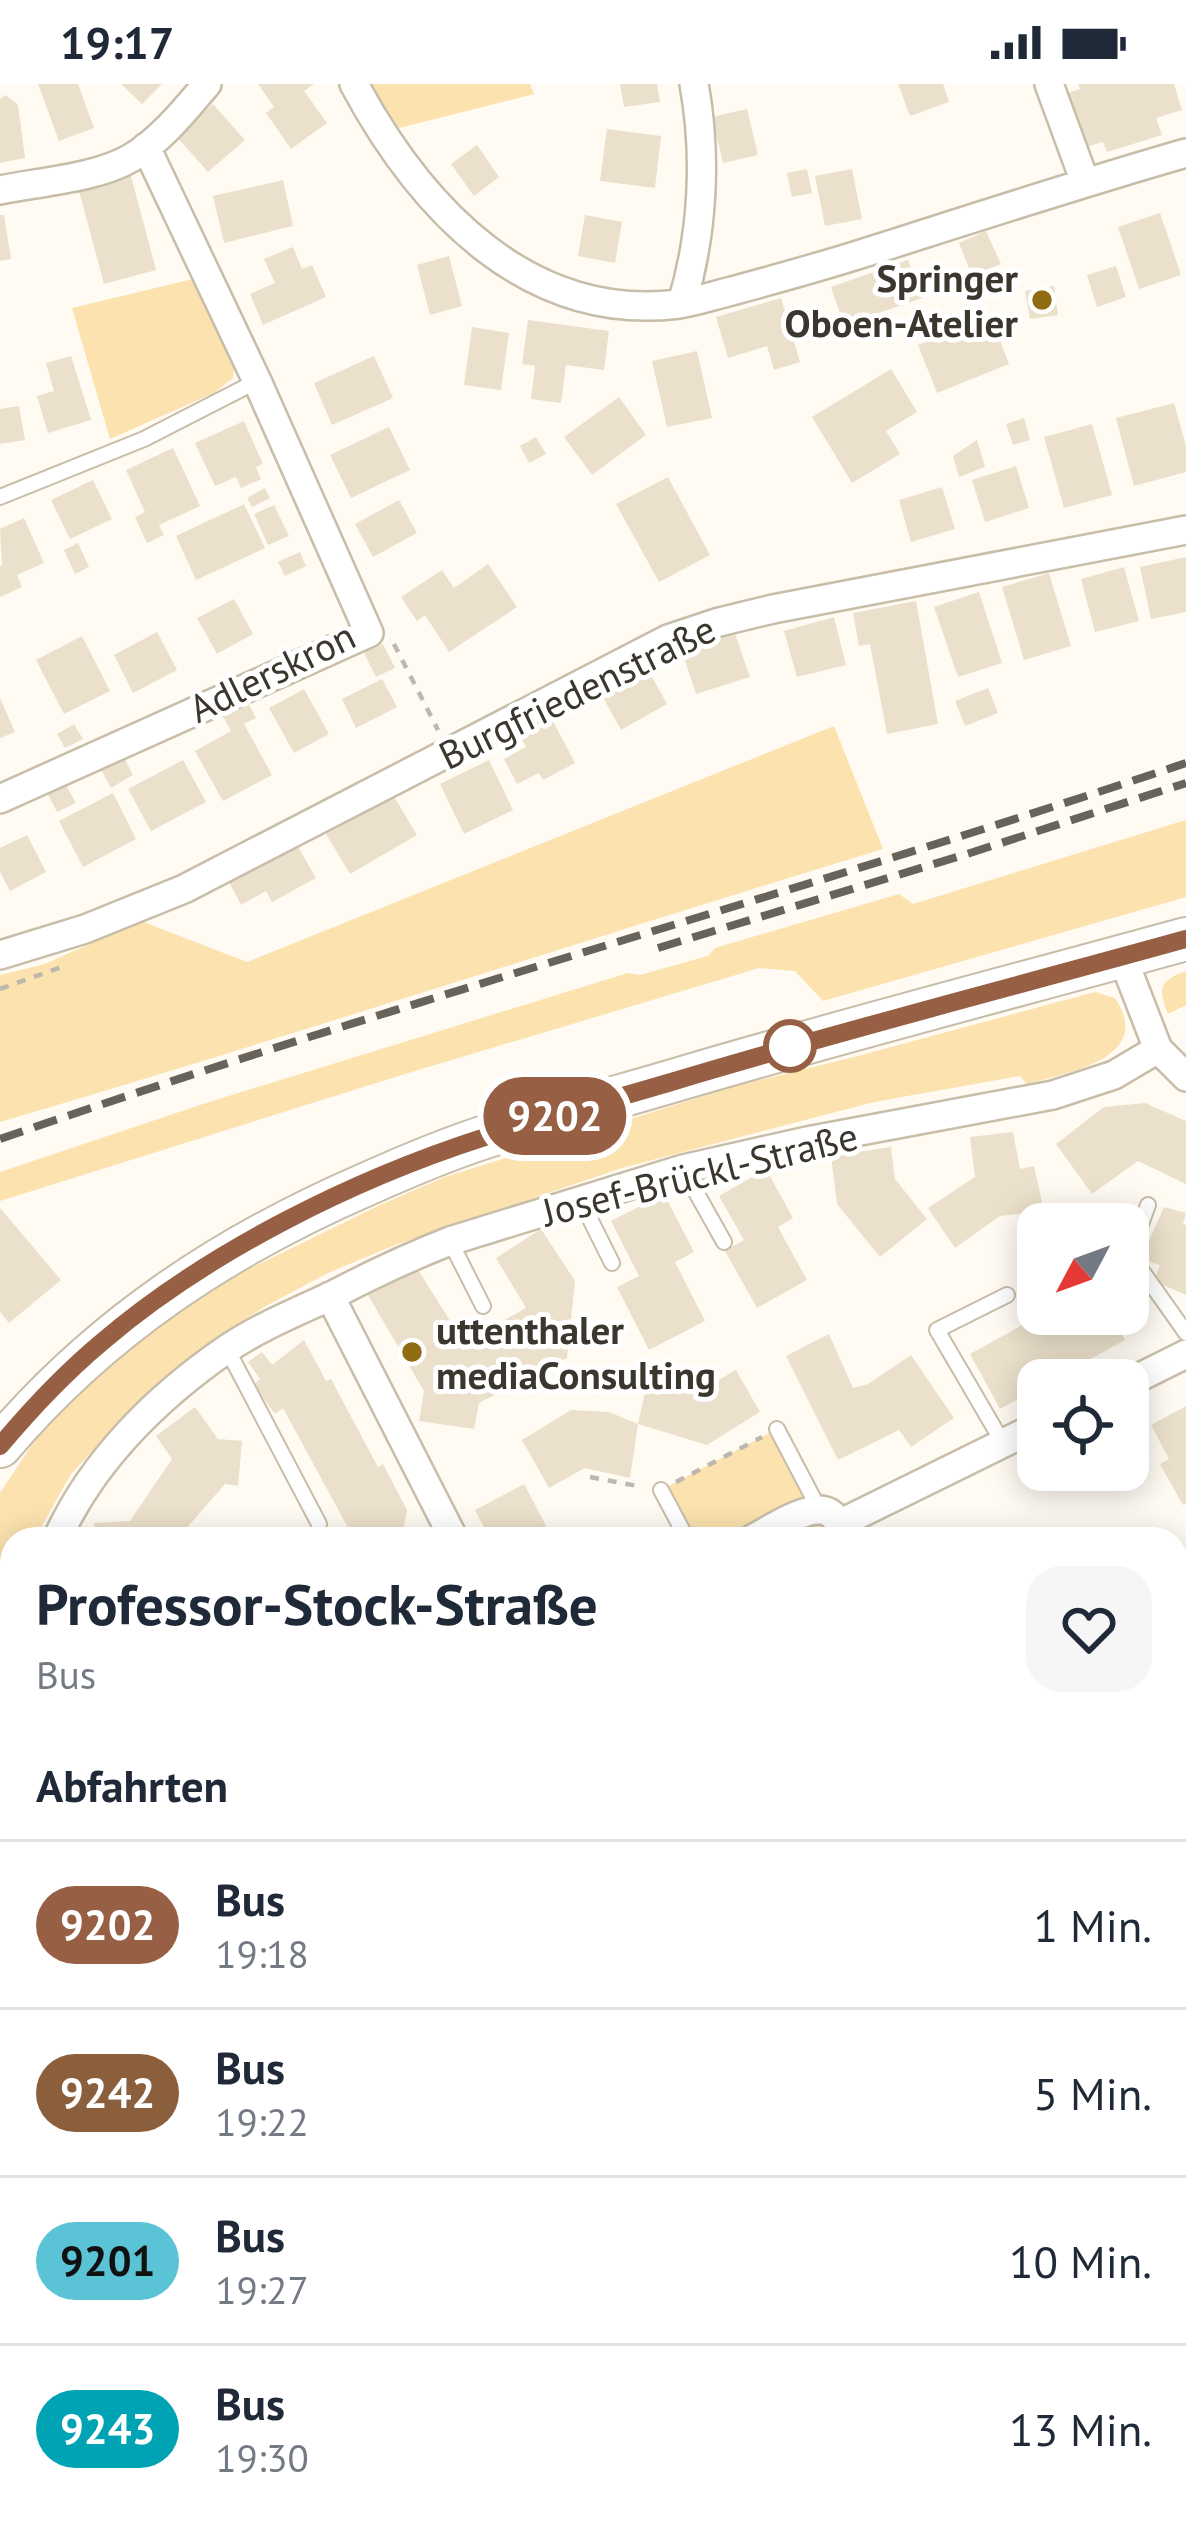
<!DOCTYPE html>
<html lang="de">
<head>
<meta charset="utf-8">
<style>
  :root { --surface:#fff; --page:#f6f6f7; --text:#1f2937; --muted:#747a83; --line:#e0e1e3 }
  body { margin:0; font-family:"PT Sans",sans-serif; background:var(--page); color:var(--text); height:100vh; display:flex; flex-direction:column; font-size:45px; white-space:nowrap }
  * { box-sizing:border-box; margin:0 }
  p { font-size:39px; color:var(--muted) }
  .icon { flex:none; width:66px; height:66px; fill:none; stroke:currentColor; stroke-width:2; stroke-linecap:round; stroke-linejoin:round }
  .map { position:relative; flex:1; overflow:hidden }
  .panel { position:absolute; left:0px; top:1443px; width:1188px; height:1008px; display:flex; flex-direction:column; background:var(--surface); border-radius:36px 36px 0 0; box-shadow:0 6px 30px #0003 }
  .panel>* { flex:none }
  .badge { padding:0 24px; border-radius:39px; font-size:42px; line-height:78px }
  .needle { width:78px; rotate:229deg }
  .fabs { position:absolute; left:1017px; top:1119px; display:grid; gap:24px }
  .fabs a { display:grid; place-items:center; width:132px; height:132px; border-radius:24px; background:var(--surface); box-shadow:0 6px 30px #0003; font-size:60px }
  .map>.badge { position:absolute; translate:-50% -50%; box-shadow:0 0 0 6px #fff }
  h2 { padding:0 36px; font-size:45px; line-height:108px }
  .round { display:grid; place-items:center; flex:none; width:126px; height:126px; border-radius:36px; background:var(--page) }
  .head { display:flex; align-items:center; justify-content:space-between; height:204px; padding:0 36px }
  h1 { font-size:57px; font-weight:600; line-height:90px }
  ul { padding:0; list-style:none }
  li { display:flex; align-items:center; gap:36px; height:168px; padding:0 36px; border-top:3px solid var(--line) }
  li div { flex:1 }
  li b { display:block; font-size:45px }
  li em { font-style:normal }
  li .badge { min-width:132px; font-weight:700; text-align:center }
  .status { display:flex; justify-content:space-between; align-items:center; height:84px; padding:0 60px; background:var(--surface); direction:ltr }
  .status svg { height:33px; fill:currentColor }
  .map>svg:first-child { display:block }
  .green { fill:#fbe2ae }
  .water { fill:#f2ca73; stroke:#bb9e5e; stroke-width:3 }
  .building { fill:#ebe0cb }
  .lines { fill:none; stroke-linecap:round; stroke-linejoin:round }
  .service-casing { stroke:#c7bda9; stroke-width:18 }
  .minor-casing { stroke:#c7bda9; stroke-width:32 }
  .tertiary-casing { stroke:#c7bda9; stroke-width:38 }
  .primary-casing { stroke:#c7bda9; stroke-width:46 }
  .path { stroke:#bcb7af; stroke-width:4.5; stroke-dasharray:9 9; stroke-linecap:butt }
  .service { stroke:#fff; stroke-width:14 }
  .minor { stroke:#fff; stroke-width:27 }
  .tertiary { stroke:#fff; stroke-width:33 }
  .primary { stroke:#fff; stroke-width:42 }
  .rail { stroke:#67625a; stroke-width:8; stroke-dasharray:24 12; stroke-linecap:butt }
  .line-casing { stroke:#fff; stroke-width:27 }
  .line { stroke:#975f44; stroke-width:18 }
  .poi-dot { fill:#8f6c11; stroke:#fff; stroke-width:4.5 }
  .stop-dot { fill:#fff; stroke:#975f44; stroke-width:6 }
  .labels { text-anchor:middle; stroke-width:10; stroke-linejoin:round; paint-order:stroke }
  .poi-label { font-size:39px; font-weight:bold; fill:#3b372e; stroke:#fff; text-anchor:end }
  .street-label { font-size:39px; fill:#3b372e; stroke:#fff }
</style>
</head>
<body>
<div class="status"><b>19:17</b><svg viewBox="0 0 49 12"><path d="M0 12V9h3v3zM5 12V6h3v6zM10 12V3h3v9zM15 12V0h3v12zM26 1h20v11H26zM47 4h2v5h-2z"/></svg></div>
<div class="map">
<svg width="1186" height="2451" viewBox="0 0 1186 2451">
  <rect width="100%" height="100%" fill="#fffaf2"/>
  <path class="green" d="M 369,0 L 530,0 L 534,10 L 399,44 Z
    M 193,195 L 235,277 L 233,294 L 214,309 L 110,355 L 72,224 Z
    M 834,642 L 883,765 C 588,855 295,951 0,1038 L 0,891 L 45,880 L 141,837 L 247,878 Z
    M 1186,736 L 1186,813 L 823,917 L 795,887 L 759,884 L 405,990 L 0,1117 L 0,1088 L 209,1018 L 628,889 L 640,891 L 708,872 L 715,864 L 899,810 L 913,820 Z
    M 1186,887 L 1186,921 L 1168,930 C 1158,904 1159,897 1186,887 Z
    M 1095,908 L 1115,914 C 1155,975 1068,988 1027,1000 L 1020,992 L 874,1018 L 622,1084 L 395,1161 L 328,1189 L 264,1223 L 207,1261 L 134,1323 L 71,1390 L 39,1447 L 24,1446 L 22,1455 L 12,1455 L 12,1500 L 9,1501 L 6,1546 L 0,1571 L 0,1409 L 38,1352 L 105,1284 L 198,1215 L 237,1191 L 380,1121 L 445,1093 L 739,1001 L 858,972 Z
    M 777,1345 L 841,1455 L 687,1455 L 661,1406 Z
    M 0,1797 L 12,1797 L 12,2439 L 220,2439 L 209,2451 L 0,2451 Z
    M 1186,2125 L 1186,2147 L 1184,2149 L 1186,2153 L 1186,2210 L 1176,2216 L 1176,2130 Z"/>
  <path class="water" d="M 12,1985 L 12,2034 L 0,2050 L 0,1987 Z
    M 8,2305 L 12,2308 L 12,2378 L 0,2384 L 0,2336 L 11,2322 L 2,2313 Z"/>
  <path class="building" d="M 38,0 L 78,0 L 94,44 L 59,57 Z
    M 121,0 L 162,0 L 142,20 Z
    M 258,0 L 314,0 L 304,7 L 327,39 L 291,65 L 266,29 L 274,23 Z
    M 620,0 L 657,0 L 660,18 L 624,23 Z
    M 898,0 L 943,0 L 949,18 L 910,32 Z
    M 1078,0 L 1174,0 L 1182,26 L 1156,34 L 1162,51 L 1107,68 L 1103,58 L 1082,64 L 1065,10 L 1080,5 Z
    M 6,11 L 18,21 L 25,74 L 0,79 L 0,15 Z
    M 213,20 L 245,56 L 208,88 L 176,52 Z
    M 747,25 L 758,71 L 723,79 L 712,33 Z
    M 607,45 L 661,52 L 655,104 L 600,97 Z
    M 477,61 L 499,93 L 474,112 L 451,80 Z
    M 807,85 L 812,109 L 792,113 L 787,89 Z
    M 852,85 L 862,135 L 825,142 L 815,92 Z
    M 131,92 L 156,186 L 104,200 L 79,107 Z
    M 283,96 L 293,142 L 224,159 L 213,112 Z
    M 1160,129 L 1181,191 L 1139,205 L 1118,143 Z
    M 0,131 L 4,131 L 11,175 L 0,177 Z
    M 585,131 L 622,138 L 615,179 L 578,172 Z
    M 986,147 L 1001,180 L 972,192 L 959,159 Z
    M 293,163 L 302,185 L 312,181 L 326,213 L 263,241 L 250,210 L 275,199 L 264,175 Z
    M 449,172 L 462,222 L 430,231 L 417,181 Z
    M 908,176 L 922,214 L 844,241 L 831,203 Z
    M 1116,182 L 1126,213 L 1097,223 L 1087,191 Z
    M 1054,202 L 1058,231 L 1030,235 L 1025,207 Z
    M 781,214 L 800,278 L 774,286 L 767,262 L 728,274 L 716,233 Z
    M 991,232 L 1009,280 L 937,309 L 918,261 Z
    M 528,236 L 609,247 L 604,286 L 566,281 L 561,319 L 531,315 L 535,282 L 522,280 Z
    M 472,243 L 509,249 L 501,306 L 464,301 Z
    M 697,267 L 712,334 L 667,343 L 652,277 Z
    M 71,272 L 91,336 L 48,349 L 37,312 L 54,307 L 46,279 Z
    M 374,272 L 393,314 L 332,341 L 314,299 Z
    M 891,285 L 917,328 L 886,347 L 900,370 L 852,399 L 812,333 Z
    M 619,313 L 646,351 L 592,391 L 564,353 Z
    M 1174,319 L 1186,362 L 1186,388 L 1134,402 L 1116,334 Z
    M 19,322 L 25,356 L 0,360 L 0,325 Z
    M 1024,334 L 1030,356 L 1013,361 L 1006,340 Z
    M 244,337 L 263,380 L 256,383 L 261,395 L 241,404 L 236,393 L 215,402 L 195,359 Z
    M 1092,340 L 1112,411 L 1064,424 L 1044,353 Z
    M 389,343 L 410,386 L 351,414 L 330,371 Z
    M 536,353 L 546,370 L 529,379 L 520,362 Z
    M 977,356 L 985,383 L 959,393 L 953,372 Z
    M 173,364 L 200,422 L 159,441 L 164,451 L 147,459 L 135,433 L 145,428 L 126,386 Z
    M 1016,382 L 1029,424 L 985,438 L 972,396 Z
    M 668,393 L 710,471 L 659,498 L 616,420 Z
    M 93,396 L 112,435 L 70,455 L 51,416 Z
    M 942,403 L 955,445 L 911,458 L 899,416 Z
    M 265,404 L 270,414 L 252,423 L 247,414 Z
    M 399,416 L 417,449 L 373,473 L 355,440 Z
    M 244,420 L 265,464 L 196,496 L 176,452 Z
    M 274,421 L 289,452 L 268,461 L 254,430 Z
    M 24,434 L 44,479 L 17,491 L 22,503 L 0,513 L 0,482 L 2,481 L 0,445 Z
    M 78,459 L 89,483 L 75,490 L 64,466 Z
    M 300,468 L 306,482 L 285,492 L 278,478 Z
    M 1186,473 L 1186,528 L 1151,535 L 1140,483 Z
    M 488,480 L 517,523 L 449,568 L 425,531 L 417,537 L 401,513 L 442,486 L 454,504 Z
    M 1124,483 L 1139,537 L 1095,548 L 1081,495 Z
    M 1049,489 L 1071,562 L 1024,576 L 1002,503 Z
    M 979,508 L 1002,579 L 958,593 L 934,523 Z
    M 234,515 L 253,550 L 217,570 L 197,534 Z
    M 916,517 L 938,640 L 887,650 L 870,560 L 859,562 L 853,529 Z
    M 834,533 L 846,581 L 797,593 L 784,547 Z
    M 734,547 L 750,593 L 696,610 L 681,564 Z
    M 157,548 L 177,586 L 133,609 L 114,571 Z
    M 82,552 L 110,607 L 64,630 L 36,576 Z
    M 383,560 L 395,584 L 376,593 L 364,569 Z
    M 646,582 L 667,620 L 621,646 L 600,608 Z
    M 382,595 L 397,623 L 356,644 L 342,615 Z
    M 988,604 L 998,629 L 965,642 L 955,617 Z
    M 304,605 L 329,650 L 294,669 L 269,624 Z
    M 244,611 L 256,634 L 244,640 L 272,691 L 223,717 L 195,667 L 231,647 L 219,625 Z
    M 0,614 L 15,648 L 0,654 Z
    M 553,637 L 575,679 L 543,696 L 539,689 L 517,700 L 504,675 L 526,663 L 521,654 Z
    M 74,640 L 83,655 L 65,664 L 57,650 Z
    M 121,668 L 133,691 L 111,704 L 98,680 Z
    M 183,676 L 206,718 L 151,747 L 128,705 Z
    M 489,676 L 513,726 L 464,750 L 440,700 Z
    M 62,694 L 76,719 L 57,728 L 44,703 Z
    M 113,709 L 136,755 L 83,783 L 59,737 Z
    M 393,711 L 417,751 L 350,790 L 326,750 Z
    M 27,751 L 46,788 L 10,807 L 0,788 L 0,764 Z
    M 297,761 L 316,794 L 272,818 L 266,807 L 241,821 L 229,798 Z
    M 1145,1019 L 1186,1037 L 1186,1100 L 1138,1077 L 1092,1110 L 1056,1060 L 1104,1023 Z
    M 1013,1048 L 1020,1085 L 1034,1082 L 1044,1127 L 1000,1132 L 955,1164 L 928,1124 L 975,1093 L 970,1053 Z
    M 891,1063 L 895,1095 L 927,1135 L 880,1173 L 837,1120 L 831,1072 Z
    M 766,1085 L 793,1134 L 778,1143 L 807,1196 L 757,1224 L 725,1167 L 744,1156 L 719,1112 Z
    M 664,1110 L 694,1168 L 675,1178 L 705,1237 L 649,1266 L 617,1203 L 639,1192 L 611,1137 Z
    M 1164,1123 L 1186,1129 L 1183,1140 L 1186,1141 L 1186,1211 L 1154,1197 L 1160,1181 L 1141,1175 Z
    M 0,1124 L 61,1196 L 9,1239 L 0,1228 Z
    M 541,1145 L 575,1197 L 567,1274 L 479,1319 L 474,1345 L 419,1337 L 424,1307 L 368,1211 L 415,1181 L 464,1259 L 526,1224 L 496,1174 Z
    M 1038,1190 L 1038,1230 L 1111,1230 L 1125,1256 L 1052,1296 L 1038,1296 L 1038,1304 L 1000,1325 L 970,1270 L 1037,1233 L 1019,1200 Z
    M 829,1250 L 853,1304 L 868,1300 L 911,1271 L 954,1334 L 911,1363 L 899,1346 L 838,1376 L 786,1272 Z
    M 304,1256 L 326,1297 L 331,1295 L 378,1383 L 383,1380 L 407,1426 L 401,1455 L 347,1442 L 283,1324 L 275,1330 L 253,1301 L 260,1295 L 248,1278 L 262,1268 L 272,1281 Z
    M 736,1286 L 760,1328 L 707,1361 L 638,1340 L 648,1295 L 698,1308 Z
    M 1186,1322 L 1186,1420 L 1183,1421 L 1160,1380 L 1169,1375 L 1151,1341 Z
    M 195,1323 L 218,1355 L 242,1357 L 238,1402 L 225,1400 L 177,1455 L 96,1455 L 94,1439 L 130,1437 L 172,1375 L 156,1352 Z
    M 571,1326 L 609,1328 L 638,1340 L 630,1394 L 585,1384 L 549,1404 L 522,1356 Z
    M 524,1400 L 553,1455 L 490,1455 L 475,1426 Z
    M 927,1443 L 933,1455 L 902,1455 Z
    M 0,1706 L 12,1707 L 12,1780 L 0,1778 Z
    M 1176,1886 L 1186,1903 L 1186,1952 L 1176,1957 Z
    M 1186,1975 L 1186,2064 L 1176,2070 L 1176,1981 Z
    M 1186,2210 L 1186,2221 L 1179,2225 L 1186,2238 L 1186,2265 L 1180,2255 L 1176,2257 L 1176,2216 Z
    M 1176,2281 L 1186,2298 L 1186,2319 L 1176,2325 Z
    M 1186,2330 L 1186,2382 L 1176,2388 L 1176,2336 Z
    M 431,2439 L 516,2439 L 521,2451 L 431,2451 L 427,2441 Z
    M 531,2439 L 596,2439 L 601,2451 L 529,2451 L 525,2441 Z
    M 741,2439 L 845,2439 L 856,2451 L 749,2451 Z
    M 959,2439 L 1018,2439 L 1025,2451 L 966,2451 Z"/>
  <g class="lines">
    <defs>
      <path id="service" d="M 0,413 L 144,355 L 257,297
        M 683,1085 L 724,1158
        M 581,1117 L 612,1179
        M 1148,1121 L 1130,1170 L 1186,1249
        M 450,1157 L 483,1222
        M 227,1265 L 319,1440
        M 777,1345 L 819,1425
        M 1003,1359 L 937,1246 L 1007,1211
        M 661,1406 L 687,1455"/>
      <path id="minor" d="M 354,0 C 420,123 527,239 679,220 C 697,217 715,211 732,207 C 776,195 820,183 864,169 C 971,135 1078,100 1186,69
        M 1049,0 L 1085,98
        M 0,106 C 39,98 97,94 131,74 C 161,56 185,26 207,0
        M 682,219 C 703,150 707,71 694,0
        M 0,715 L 369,549 L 257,297 L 146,63
        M 0,871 L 85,845 L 184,805 L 668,555 L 719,538 L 773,525 L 1186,446
        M 1122,872 L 1158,965 L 1186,993
        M 330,1212 L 454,1455
        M 1128,1299 L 1186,1270
        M 839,1440 L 1038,1342
        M 57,1455 C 92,1377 157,1313 227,1265 C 259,1243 297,1228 333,1211 C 371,1191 409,1173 450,1157 L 683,1085 L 807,1057 L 1053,1011 L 1114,991 L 1158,965
        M 752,1455 C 778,1442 838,1397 841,1455
        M 0,1628 L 12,1591
        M 1176,1635 L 1186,1628
        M 0,1651 L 12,1654
        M 1176,1830 L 1186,1846
        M 1176,2420 L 1186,2411
        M 240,2451 L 251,2439
        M 672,2451 L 693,2439
        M 1147,2451 L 1186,2438"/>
      <path id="tertiary" d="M 1176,2110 L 1186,2105
        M 1051,2439 L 1058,2451"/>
      <path id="primary" d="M 0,1362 C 101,1243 224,1162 367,1100 C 405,1083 445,1066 485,1053 C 551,1031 619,1013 686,993 C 852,944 1019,901 1186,855"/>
    </defs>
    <use href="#service" class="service-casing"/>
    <use href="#minor" class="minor-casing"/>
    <use href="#tertiary" class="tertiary-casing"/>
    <use href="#primary" class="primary-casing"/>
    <path class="path" d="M 394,560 L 438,646
      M 0,905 L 65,882
      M 590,1393 L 643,1403
      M 676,1398 L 762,1353
      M 1176,1512 L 1186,1505
      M 0,1814 L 12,1814
      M 6,1843 L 8,1814
      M 0,1844 L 12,1843
      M 0,1968 L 12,1965
      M 0,2068 L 12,2068
      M 0,2221 L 12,2205
      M 0,2236 L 12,2220
      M 0,2244 L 12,2253
      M 2,2388 L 12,2395
      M 72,2439 L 87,2451
      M 66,2451 L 101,2439"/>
    <use href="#service" class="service"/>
    <use href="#minor" class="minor"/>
    <use href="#tertiary" class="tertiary"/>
    <use href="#primary" class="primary"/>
    <path class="rail" d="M 658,864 L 967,770 L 1186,699
      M 0,1055 C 392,919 793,811 1186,679"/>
  </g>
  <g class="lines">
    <defs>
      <path id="line" d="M 0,1362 C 31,1325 65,1289 102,1258 C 207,1168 354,1095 485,1053 C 546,1033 607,1017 668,999 C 840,947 1013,903 1186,855"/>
    </defs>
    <use href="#line" class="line-casing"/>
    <use href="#line" class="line"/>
  </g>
  <g class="poi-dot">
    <circle cx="1042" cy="216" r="12"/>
    <circle cx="412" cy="1268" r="12"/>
  </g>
  <circle class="stop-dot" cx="790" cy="962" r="24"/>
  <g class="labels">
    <g class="poi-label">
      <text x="1018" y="208">Springer<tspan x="1018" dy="45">Oboen-Atelier</tspan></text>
      <text x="436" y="1260" text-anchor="start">uttenthaler<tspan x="436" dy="45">mediaConsulting</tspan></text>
    </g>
    <g class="street-label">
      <text transform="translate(272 588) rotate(-26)" y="14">Adlerskron</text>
      <text transform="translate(577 608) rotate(-26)" y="14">Burgfriedenstraße</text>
      <text transform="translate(700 1090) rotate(-14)" y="14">Josef-Brückl-Straße</text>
    </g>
  </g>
</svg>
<div class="fabs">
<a><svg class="needle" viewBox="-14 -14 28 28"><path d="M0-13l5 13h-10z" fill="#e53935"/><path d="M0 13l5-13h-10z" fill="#747a83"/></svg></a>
<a><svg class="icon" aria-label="locate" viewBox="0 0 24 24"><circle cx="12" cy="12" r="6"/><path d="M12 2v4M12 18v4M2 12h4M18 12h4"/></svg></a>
</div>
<b class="badge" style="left:555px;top:1032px;background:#975f44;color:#fff">9202</b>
<section class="panel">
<div class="head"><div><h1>Professor-Stock-Straße</h1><p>Bus</p></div><a class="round"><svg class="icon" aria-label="heart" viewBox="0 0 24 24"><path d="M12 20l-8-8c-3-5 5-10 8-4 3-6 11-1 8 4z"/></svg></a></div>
<h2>Abfahrten</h2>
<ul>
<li><span class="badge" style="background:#975f44;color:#fff">9202</span><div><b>Bus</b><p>19:18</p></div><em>1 Min.</em></li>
<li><span class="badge" style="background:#8b5e3c;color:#fff">9242</span><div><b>Bus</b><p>19:22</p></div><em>5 Min.</em></li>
<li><span class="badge" style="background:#5ac3d6;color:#111">9201</span><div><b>Bus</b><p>19:27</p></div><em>10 Min.</em></li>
<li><span class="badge" style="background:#00a3b4;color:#fff">9243</span><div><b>Bus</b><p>19:30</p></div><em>13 Min.</em></li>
</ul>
</section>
</div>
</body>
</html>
